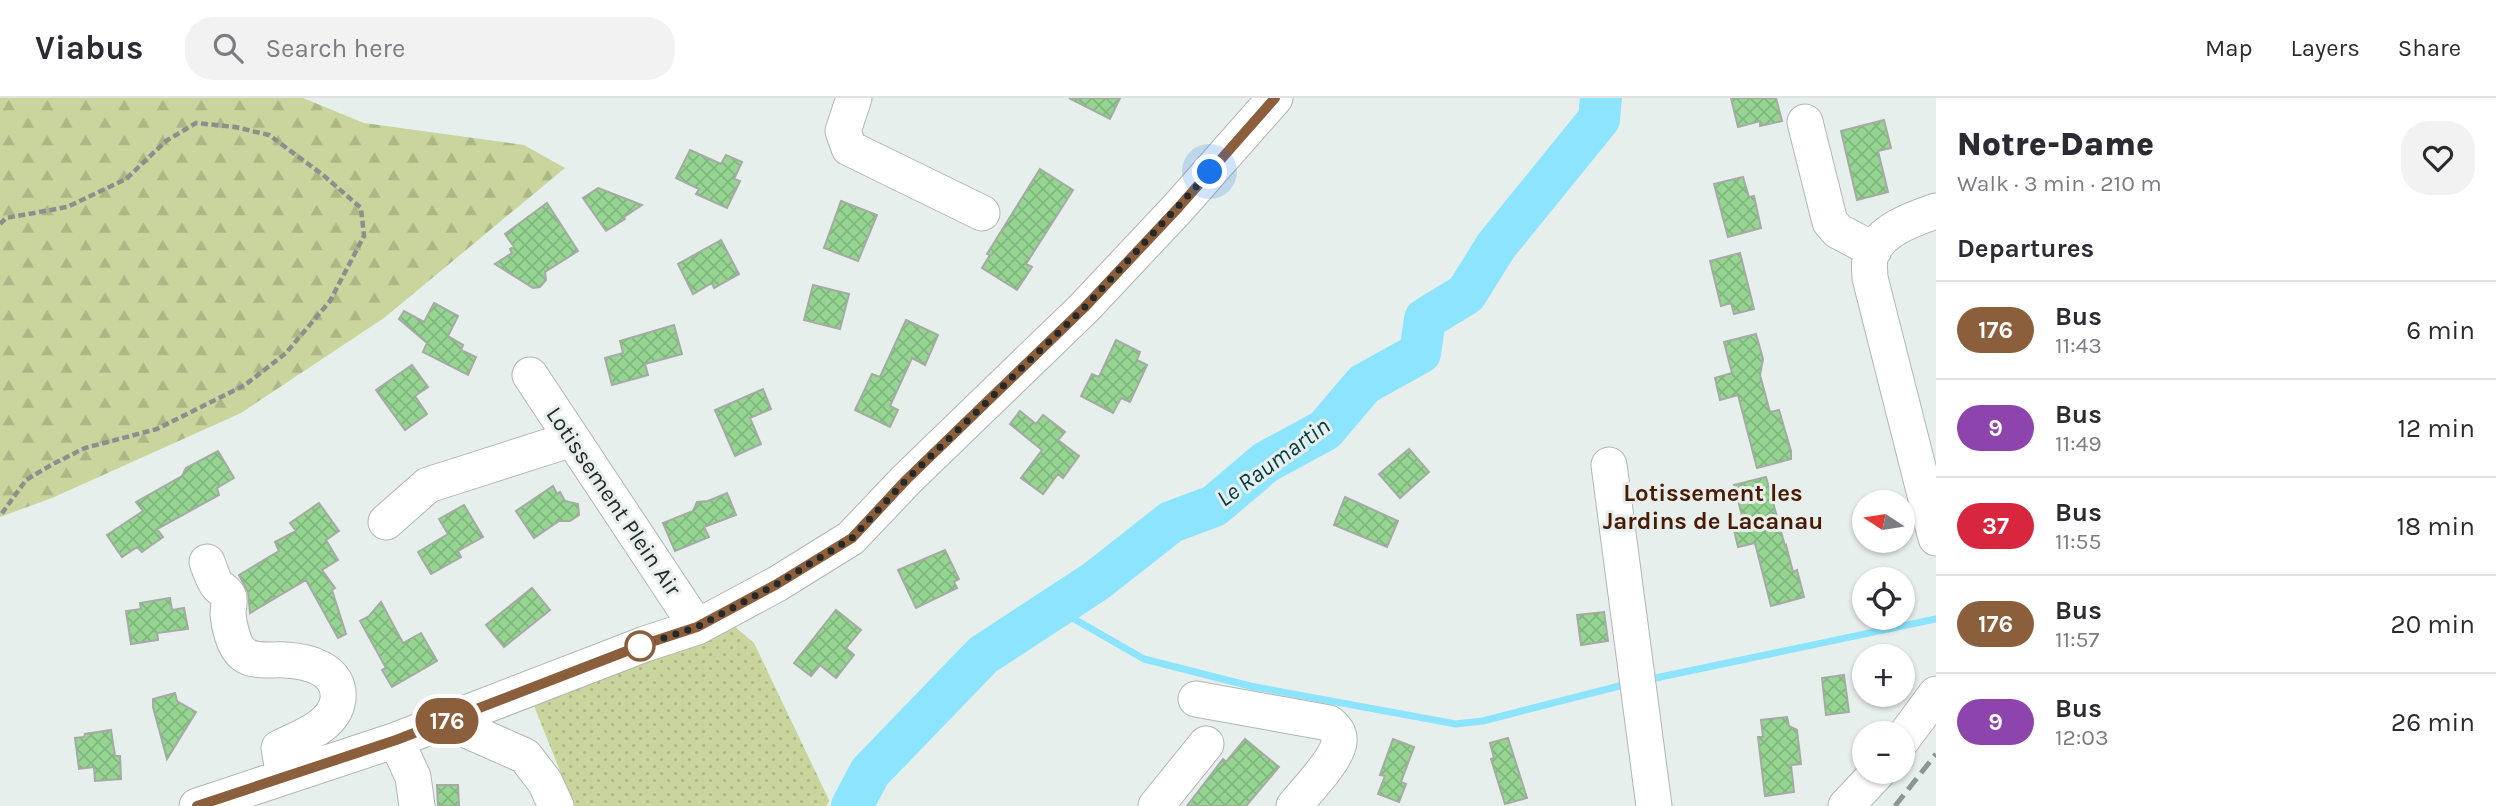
<!DOCTYPE html>
<html lang="en">
<head>
<meta charset="utf-8">
<style>
  :root { --surface:#fff; --page:#f2f2f3; --text:#2b2b33; --muted:#7c7c81; --line:#e1e1e2 }
  body { margin:0; font-family:Karla,sans-serif; background:var(--page); color:var(--text); height:100vh; display:flex; flex-direction:column; font-size:26px; white-space:nowrap }
  * { box-sizing:border-box; margin:0 }
  p { font-size:23px; color:var(--muted) }
  .icon { flex:none; width:38px; height:38px; fill:none; stroke:currentColor; stroke-width:2; stroke-linecap:round; stroke-linejoin:round }
  .map { position:relative; flex:1; overflow:hidden }
  .sheet { display:flex; flex-direction:column; background:var(--surface); width:560px }
  .sheet>* { flex:none }
  .badge { padding:0 14px; border-radius:23px; font-size:24px; line-height:46px }
  .needle { width:46px; rotate:282deg }
  .controls { position:absolute; left:1852px; top:392px; display:grid; gap:14px }
  .controls a { display:grid; place-items:center; width:63px; height:63px; border-radius:50%; background:var(--surface); box-shadow:0 2px 5px #0004; font-size:35px }
  .you { position:absolute; width:35px; height:35px; margin:-18px; border:5px solid #fff; border-radius:50%; background:#1a73e8; box-shadow:0 0 0 10px #1a73e833 }
  .map>.badge { position:absolute; translate:-50% -50%; box-shadow:0 0 0 4px #fff }
  h2 { padding:0 21px; font-size:26px; line-height:63px }
  .round { display:grid; place-items:center; flex:none; width:74px; height:74px; border-radius:28px; background:var(--page) }
  .head { display:flex; align-items:center; justify-content:space-between; height:119px; padding:0 21px }
  h1 { font-size:33px; font-weight:800; line-height:52px }
  ul { padding:0; list-style:none }
  li { display:flex; align-items:center; gap:21px; height:98px; padding:0 21px; border-top:2px solid var(--line) }
  li div { flex:1 }
  li b { display:block; font-size:26px }
  li em { font-style:normal }
  li .badge { min-width:77px; font-weight:700; text-align:center }
  header { display:flex; align-items:center; gap:42px; box-sizing:border-box; height:98px; padding:0 35px; background:var(--surface); border-bottom:2px solid var(--line) }
  header strong { font-size:33px }
  nav { display:flex; gap:38px; margin-inline-start:auto; font-size:24px }
  .search { width:490px; height:63px; background:var(--page); display:flex; align-items:center; gap:18px; box-sizing:border-box; padding:0 24px; border-radius:28px; color:var(--muted); font-size:26px }
  main { display:flex; flex:1; min-height:0 }
  .map>svg:first-child { display:block }
  .grass { fill:url(#grass-dots) }
  .forest { fill:url(#forest-firs) }
  .lines { fill:none; stroke-linecap:round; stroke-linejoin:round }
  .stream { stroke:#8ce4fe; stroke-width:7 }
  .river { stroke:#8ce4fe; stroke-width:42 }
  .building { fill:url(#building-cross-hatch); stroke:#a5aaa4; stroke-width:2 }
  .minor-casing { stroke:#afb7b3; stroke-width:37 }
  .path { stroke:#8b908e; stroke-width:4.5; stroke-dasharray:7 3.5; stroke-linecap:butt }
  .minor { stroke:#fff; stroke-width:35 }
  .rail { stroke:#8e9491; stroke-width:5; stroke-dasharray:14 7; stroke-linecap:butt }
  .line-casing { stroke:#fff; stroke-width:16 }
  .line { stroke:#8b5e3c; stroke-width:10 }
  .walk { stroke:#262927; stroke-width:7; stroke-dasharray:0 12.6 }
  .stop-dot { fill:#fff; stroke:#8b5e3c; stroke-width:3.5 }
  .labels { text-anchor:middle; stroke-width:6; stroke-linejoin:round; paint-order:stroke }
  .street-label { font-size:23px; fill:#262927; stroke:#e7efec }
  .water-label { font-size:24px; font-style:italic; fill:#003945; stroke:#e7efec }
  .neighbourhood-label { font-size:24px; font-weight:bold; fill:#4a1a04; stroke:#e7efec }
</style>
</head>
<body>
<header>
<strong>Viabus</strong>
<div class="search"><svg class="icon" aria-label="search" viewBox="0 0 24 24"><circle cx="10" cy="10" r="6"/><path d="M15 15l6 6"/></svg>Search here</div>
<nav><a>Map</a><a>Layers</a><a>Share</a></nav>
</header>
<main>
<div class="map">
<svg width="1936" height="708" viewBox="0 0 1936 708">
  <defs>
    <pattern id="grass-dots" width="8" height="8" patternUnits="userSpaceOnUse" patternTransform="scale(1.75)"><rect width="8" height="8" fill="#c9d59c"/><path d="M2 2h.1M6 6h.1" fill="none" stroke="#acb786" stroke-width="1.8" stroke-linecap="round"/></pattern>
    <pattern id="forest-firs" width="22" height="20" patternUnits="userSpaceOnUse" patternTransform="scale(1.75)"><rect width="22" height="20" fill="#c9d59c"/><path d="M5 1l3.5 6h-7zM16 11l3.5 6h-7z" fill="#acb786"/></pattern>
    <pattern id="building-cross-hatch" width="8" height="8" patternUnits="userSpaceOnUse" patternTransform="scale(1.75)"><rect width="8" height="8" fill="#95d591"/><path d="M0 0l8 8M0 8l8-8" fill="none" stroke="#80b77d"/></pattern>
  </defs>
  <rect width="100%" height="100%" fill="#e7efec"/>
  <path class="grass" d="M 734,528 L 754,545 L 829,702 L 827,708 L 574,708 L 534,608 Z"/>
  <path class="forest" d="M 0,0 L 303,0 L 364,25 L 524,47 L 565,70 L 384,220 L 241,315 L 52,400 L 0,419 Z"/>
  <g class="lines">
    <path class="stream" d="M 1055,510 L 1144,561 L 1250,588 L 1456,626 L 1483,623 L 1627,586
      M 1646,582 L 1936,521"/>
    <path class="river" d="M 852,708 L 870,674 L 983,557 L 1096,483 L 1171,424 L 1214,408 L 1266,364 L 1325,332 L 1364,286 L 1420,255 L 1425,221 L 1466,196 L 1496,148 L 1599,21 L 1601,0"/>
  </g>
  <path class="building" d="M 1069,0 L 1120,0 L 1110,21 Z
    M 1731,0 L 1776,0 L 1782,23 L 1760,28 L 1760,23 L 1738,29 Z
    M 1884,22 L 1891,50 L 1878,53 L 1888,94 L 1857,102 L 1841,33 Z
    M 690,52 L 721,66 L 726,57 L 742,64 L 734,81 L 740,83 L 727,110 L 696,96 L 699,91 L 676,80 Z
    M 1040,71 L 1073,92 L 1026,166 L 1032,169 L 1017,192 L 982,170 L 990,157 L 987,156 Z
    M 1743,79 L 1749,99 L 1754,98 L 1761,130 L 1728,139 L 1714,86 Z
    M 598,90 L 642,107 L 624,119 L 625,121 L 606,133 L 583,100 Z
    M 841,103 L 877,117 L 858,163 L 824,150 Z
    M 547,105 L 578,153 L 545,174 L 546,182 L 540,189 L 533,190 L 495,166 L 512,155 L 510,151 L 514,149 L 505,136 Z
    M 721,142 L 739,176 L 714,190 L 712,185 L 693,196 L 678,166 Z
    M 1740,155 L 1754,211 L 1734,216 L 1731,205 L 1721,208 L 1710,163 Z
    M 813,187 L 849,196 L 840,231 L 804,222 Z
    M 434,205 L 458,218 L 448,238 L 463,247 L 461,252 L 476,259 L 468,277 L 423,254 L 427,245 L 399,221 L 404,213 L 424,224 Z
    M 906,222 L 938,237 L 925,267 L 912,260 L 890,308 L 898,312 L 890,329 L 855,312 L 872,276 L 880,279 Z
    M 674,227 L 682,256 L 645,266 L 648,277 L 612,287 L 605,260 L 623,255 L 620,243 Z
    M 1756,236 L 1763,261 L 1760,277 L 1770,314 L 1779,312 L 1791,353 L 1791,361 L 1757,370 L 1738,297 L 1720,302 L 1715,280 L 1732,275 L 1724,244 Z
    M 1116,242 L 1140,254 L 1137,262 L 1147,267 L 1130,304 L 1121,300 L 1113,315 L 1081,298 L 1092,276 L 1099,279 Z
    M 412,267 L 428,289 L 415,298 L 427,316 L 405,332 L 376,292 Z
    M 763,291 L 771,311 L 750,320 L 761,346 L 735,358 L 715,312 Z
    M 1020,313 L 1036,326 L 1043,317 L 1065,334 L 1058,342 L 1079,358 L 1063,380 L 1058,376 L 1043,396 L 1021,380 L 1042,352 L 1010,326 Z
    M 1409,351 L 1429,374 L 1400,400 L 1379,376 Z
    M 218,353 L 234,380 L 217,390 L 219,397 L 157,431 L 163,439 L 142,454 L 137,449 L 122,459 L 107,437 L 143,413 L 136,404 L 182,378 L 186,370 Z
    M 1766,379 L 1785,448 L 1786,447 L 1793,474 L 1797,472 L 1804,499 L 1771,508 L 1755,445 L 1738,449 L 1734,432 L 1745,429 L 1734,387 Z
    M 553,388 L 557,396 L 560,394 L 565,403 L 578,406 L 579,417 L 570,423 L 559,423 L 534,440 L 516,413 Z
    M 727,395 L 736,417 L 704,429 L 709,439 L 675,453 L 663,425 L 693,413 L 697,404 L 708,403 Z
    M 1345,399 L 1398,423 L 1387,449 L 1334,427 Z
    M 319,405 L 339,433 L 326,442 L 338,462 L 322,472 L 335,490 L 332,492 L 346,536 L 338,540 L 306,482 L 250,515 L 248,494 L 239,477 L 279,453 L 275,444 L 296,433 L 290,425 Z
    M 464,407 L 483,439 L 458,453 L 461,459 L 431,476 L 418,454 L 448,436 L 439,421 Z
    M 945,452 L 959,481 L 954,484 L 957,490 L 916,510 L 898,472 Z
    M 532,490 L 550,512 L 504,549 L 486,527 Z
    M 170,500 L 172,512 L 184,510 L 188,531 L 157,535 L 158,542 L 131,546 L 126,513 L 141,511 L 140,505 Z
    M 381,504 L 403,545 L 421,535 L 437,563 L 392,589 L 382,572 L 386,570 L 360,523 L 369,518 Z
    M 836,512 L 861,532 L 846,550 L 854,557 L 836,580 L 820,567 L 811,578 L 794,565 Z
    M 1604,514 L 1608,543 L 1581,547 L 1577,517 Z
    M 1844,577 L 1849,614 L 1826,617 L 1822,580 Z
    M 175,595 L 177,603 L 196,614 L 167,661 L 153,609 L 153,601 Z
    M 1787,619 L 1789,628 L 1797,632 L 1801,666 L 1791,667 L 1794,694 L 1765,698 L 1758,639 L 1763,639 L 1761,622 Z
    M 111,632 L 115,658 L 120,658 L 121,681 L 95,683 L 94,669 L 79,671 L 75,640 L 84,639 L 85,636 Z
    M 1508,640 L 1527,700 L 1505,706 L 1491,661 L 1494,660 L 1490,645 Z
    M 1245,641 L 1279,669 L 1246,708 L 1187,708 L 1223,661 L 1226,664 Z
    M 1393,641 L 1414,649 L 1401,684 L 1406,686 L 1399,704 L 1378,696 L 1385,678 L 1380,677 Z
    M 437,687 L 458,687 L 459,708 L 438,708 Z"/>
  <g class="lines">
    <defs>
      <path id="minor" d="M 854,0 L 843,33 L 849,50 L 982,115
        M 1805,24 L 1830,124 L 1838,133 L 1874,152
        M 1936,113 C 1913,121 1880,132 1871,157 C 1868,164 1870,172 1870,180 L 1936,440
        M 530,277 L 697,529
        M 1609,367 L 1654,708
        M 386,424 L 428,387 L 572,341
        M 207,464 C 210,471 213,483 218,488 C 222,492 228,494 229,500 C 230,504 228,511 228,516 C 229,527 233,548 243,556 C 254,565 272,561 285,562 C 309,563 341,572 338,601 C 335,628 301,639 279,650 L 284,679
        M 1196,601 L 1329,625 C 1335,630 1340,635 1339,644 C 1337,662 1306,693 1294,708
        M 446,623 L 525,658 L 545,684 L 556,708
        M 396,642 L 413,679 L 417,708
        M 1902,642 L 1936,596
        M 197,708 L 396,642 L 645,546 L 697,529 L 777,486 L 851,440 L 906,382 L 1084,210 L 1178,110 L 1275,0
        M 1156,708 L 1206,646
        M 1846,708 L 1878,674"/>
    </defs>
    <use href="#minor" class="minor-casing"/>
    <path class="path" d="M 0,126 L 6,120 L 67,109 L 126,81 L 166,43 L 196,25 L 235,29 L 269,37 L 323,77 L 361,110 L 364,138 L 330,203 L 286,255 L 245,287 L 157,331 L 85,350 L 51,367 L 26,382 L 0,418"/>
    <use href="#minor" class="minor"/>
    <path class="rail" d="M 1895,708 L 1936,656"/>
  </g>
  <g class="lines">
    <defs>
      <path id="line" d="M 197,708 L 396,642 L 645,546 L 697,529 L 777,486 L 852,440 L 906,382 L 1084,210 L 1178,110 L 1275,0"/>
    </defs>
    <use href="#line" class="line-casing"/>
    <use href="#line" class="line"/>
    <path class="walk" d="M 640,548 L 697,529 L 777,486 L 852,440 L 906,382 L 1084,210 L 1210,74"/>
  </g>
  <circle class="stop-dot" cx="640" cy="548" r="14"/>
  <g class="labels">
    <g class="street-label">
      <text transform="translate(614 403) rotate(56)" y="8">Lotissement Plein Air</text>
    </g>
    <g class="water-label">
      <text transform="translate(1273 364) rotate(-36)" y="8">Le Raumartin</text>
    </g>
    <g class="neighbourhood-label">
      <text x="1713" y="403">Lotissement les<tspan x="1713" dy="28">Jardins de Lacanau</tspan></text>
    </g>
  </g>
</svg>
<div class="controls">
<a><svg class="needle" viewBox="-14 -14 28 28"><path d="M0-13l5 13h-10z" fill="#e53935"/><path d="M0 13l5-13h-10z" fill="#7c7c81"/></svg></a>
<a><svg class="icon" aria-label="locate" viewBox="0 0 24 24"><circle cx="12" cy="12" r="6"/><path d="M12 2v4M12 18v4M2 12h4M18 12h4"/></svg></a>
<a>+</a>
<a>−</a>
</div>
<div class="you" style="left:1210px;top:74px"></div>
<b class="badge" style="left:447px;top:623px;background:#8b5e3c;color:#fff">176</b>
</div>
<section class="sheet">
<div class="head"><div><h1>Notre-Dame</h1><p>Walk · 3 min · 210 m</p></div><a class="round"><svg class="icon" aria-label="heart" viewBox="0 0 24 24"><path d="M12 20l-8-8c-3-5 5-10 8-4 3-6 11-1 8 4z"/></svg></a></div>
<h2>Departures</h2>
<ul>
<li><span class="badge" style="background:#8b5e3c;color:#fff">176</span><div><b>Bus</b><p>11:43</p></div><em>6 min</em></li>
<li><span class="badge" style="background:#8e44ad;color:#fff">9</span><div><b>Bus</b><p>11:49</p></div><em>12 min</em></li>
<li><span class="badge" style="background:#d7263d;color:#fff">37</span><div><b>Bus</b><p>11:55</p></div><em>18 min</em></li>
<li><span class="badge" style="background:#8b5e3c;color:#fff">176</span><div><b>Bus</b><p>11:57</p></div><em>20 min</em></li>
<li><span class="badge" style="background:#8e44ad;color:#fff">9</span><div><b>Bus</b><p>12:03</p></div><em>26 min</em></li>
</ul>
</section>
</main>
</body>
</html>
